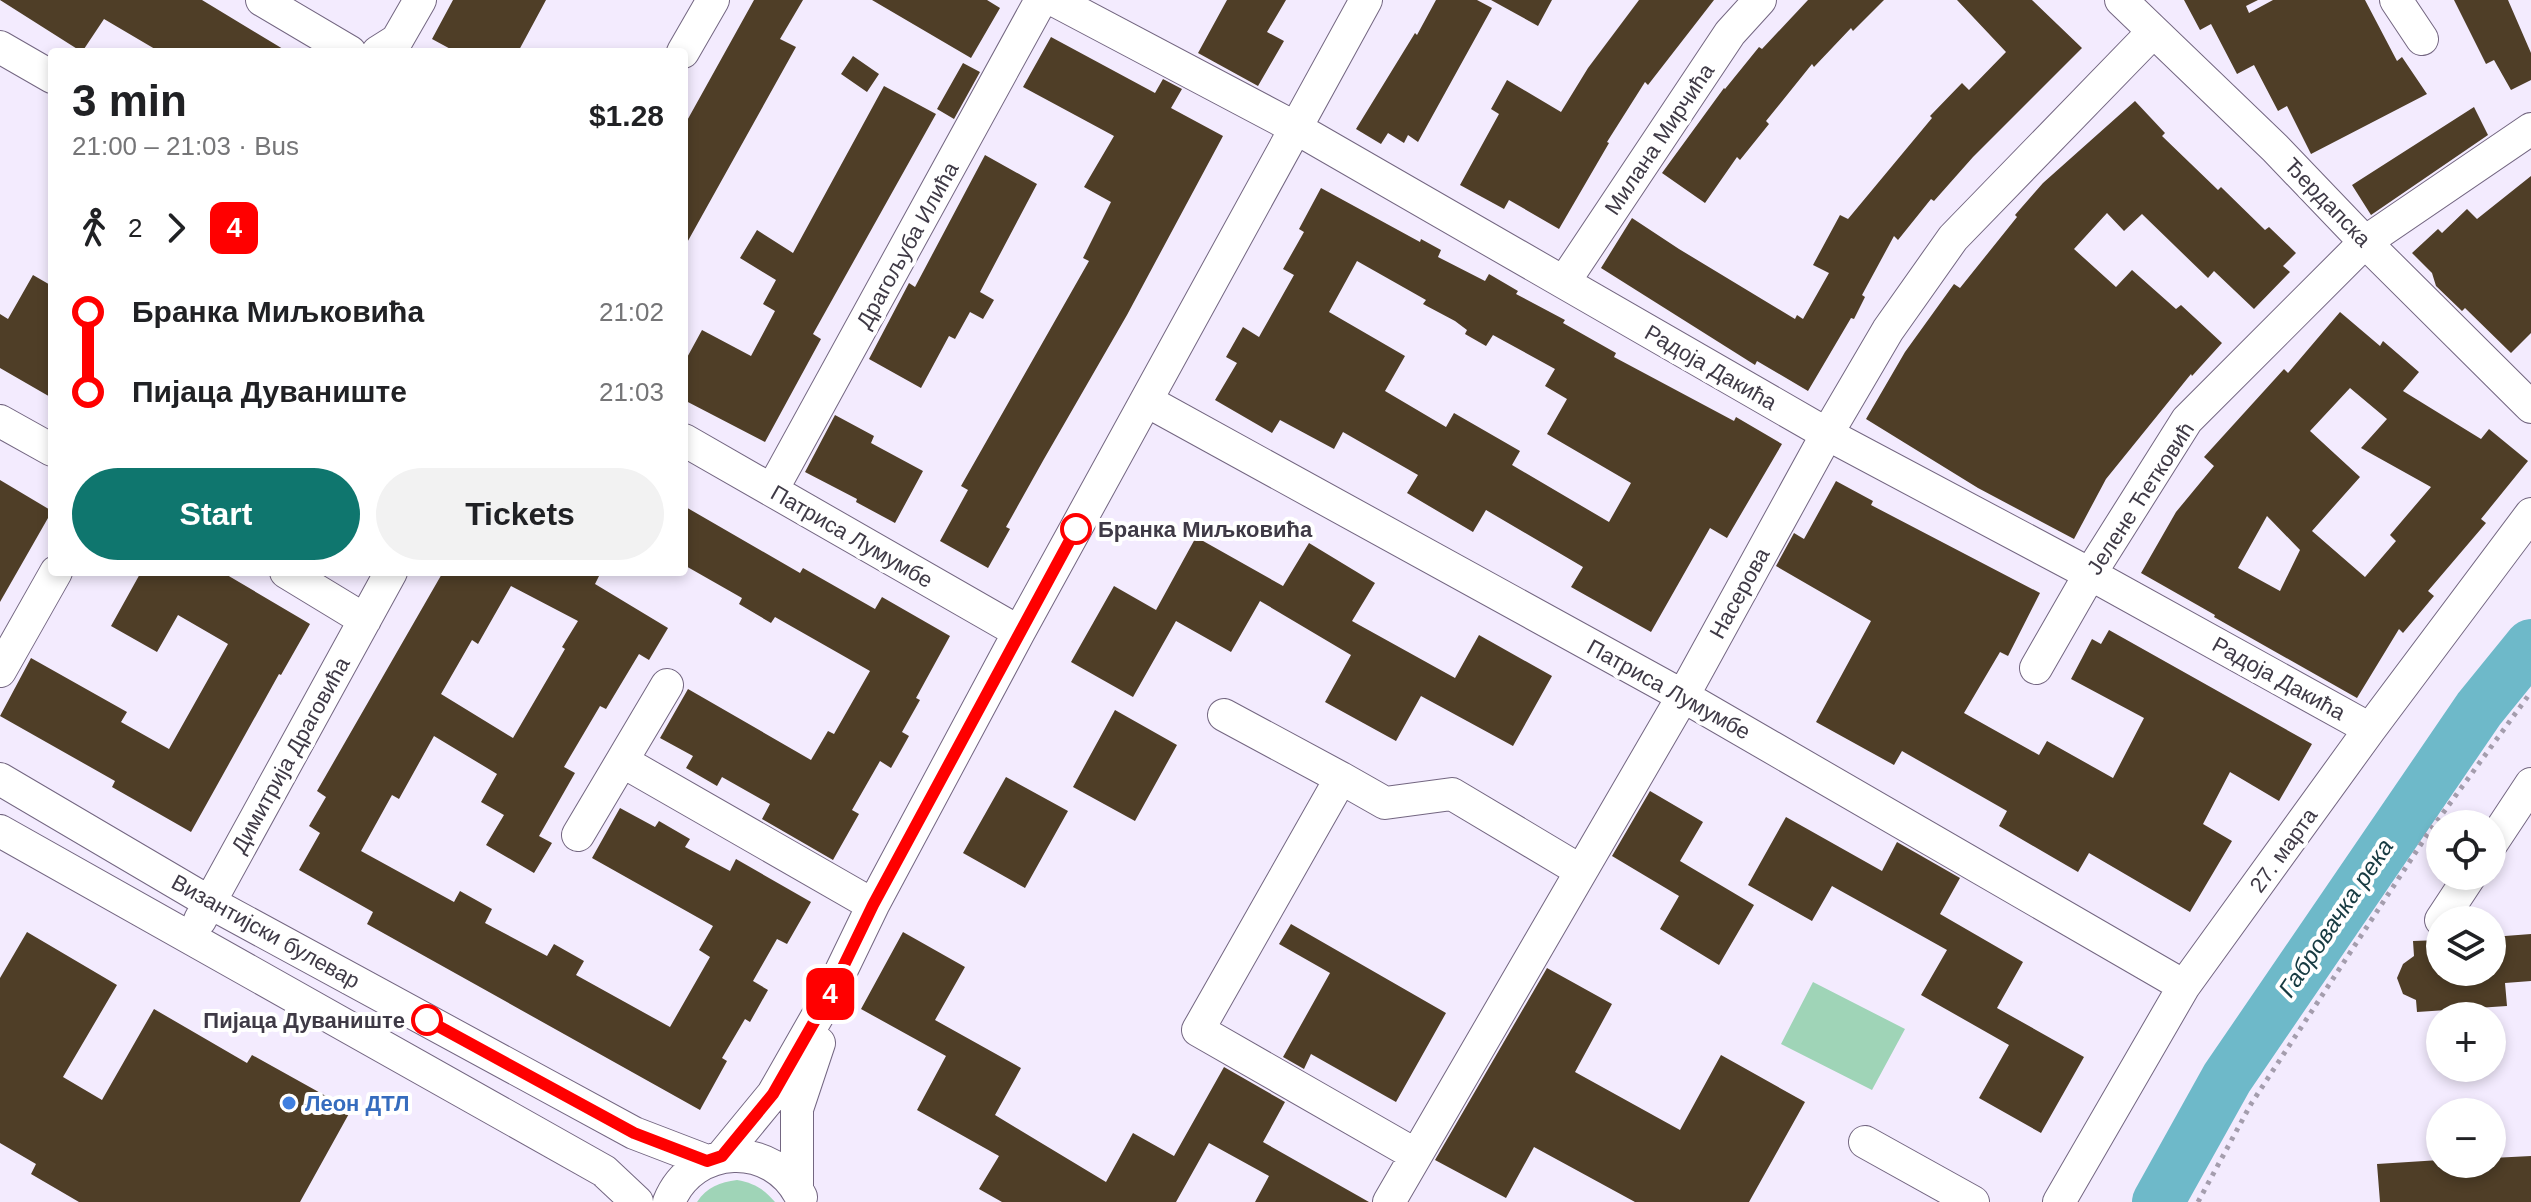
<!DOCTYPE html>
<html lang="en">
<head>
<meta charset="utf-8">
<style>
  :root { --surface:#fff; --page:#f2f2f2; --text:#202124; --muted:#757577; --accent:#0f766e }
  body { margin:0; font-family:Arial,sans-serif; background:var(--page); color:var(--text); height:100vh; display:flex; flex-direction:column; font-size:30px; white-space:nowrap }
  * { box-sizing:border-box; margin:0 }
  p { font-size:26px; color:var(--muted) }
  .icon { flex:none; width:44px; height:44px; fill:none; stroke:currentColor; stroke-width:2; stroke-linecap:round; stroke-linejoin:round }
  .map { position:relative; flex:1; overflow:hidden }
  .drawer { position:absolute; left:48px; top:48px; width:640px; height:528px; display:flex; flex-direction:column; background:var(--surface); border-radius:8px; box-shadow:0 4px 12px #0003 }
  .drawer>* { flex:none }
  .badge { padding:0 16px; border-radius:12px; font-size:28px; line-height:52px }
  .tools { position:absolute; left:2426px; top:810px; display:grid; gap:16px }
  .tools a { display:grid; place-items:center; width:80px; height:80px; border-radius:50%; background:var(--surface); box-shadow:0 4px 12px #0003; font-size:40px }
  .map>.badge { position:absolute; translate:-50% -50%; box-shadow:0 0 0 4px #fff }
  .legs { display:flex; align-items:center; gap:12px; height:88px; padding:0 24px; font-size:26px }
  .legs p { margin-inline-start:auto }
  .headline { display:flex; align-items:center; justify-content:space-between; height:136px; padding:0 24px }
  h1 { font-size:44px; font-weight:800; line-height:60px }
  .button { display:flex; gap:16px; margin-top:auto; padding:16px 24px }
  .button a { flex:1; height:92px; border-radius:48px; background:var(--accent); color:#fff; font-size:32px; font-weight:800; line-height:92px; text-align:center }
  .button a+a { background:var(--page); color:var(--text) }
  ul { padding:0 24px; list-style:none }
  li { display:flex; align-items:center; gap:28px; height:80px; font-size:30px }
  li i { display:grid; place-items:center; width:12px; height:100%; margin:0 10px; background:currentColor }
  li i::after { content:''; width:20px; height:20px; margin:-10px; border:6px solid; border-radius:50%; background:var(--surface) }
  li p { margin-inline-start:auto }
  li:first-child i { background:linear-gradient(#0000 50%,currentColor 0) }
  li:last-child i { background:linear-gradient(currentColor 50%,#0000 0) }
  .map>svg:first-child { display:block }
  .green { fill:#9fd4b7 }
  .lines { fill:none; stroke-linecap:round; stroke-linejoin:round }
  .river { stroke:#6eb9c9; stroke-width:52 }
  .building { fill:#4f3e27; fill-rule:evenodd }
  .minor-casing { stroke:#736681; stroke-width:34 }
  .path { stroke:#a49dad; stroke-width:5; stroke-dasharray:4 6; stroke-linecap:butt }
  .minor { stroke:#fff; stroke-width:32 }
  .line-1-casing { stroke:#fff; stroke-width:18 }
  .line-1 { stroke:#f00; stroke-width:12 }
  .stop-1-dot { fill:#fff; stroke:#f00; stroke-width:4 }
  .shop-dot { fill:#3f7fe0; stroke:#fff; stroke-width:3 }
  .labels { text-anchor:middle; stroke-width:8; stroke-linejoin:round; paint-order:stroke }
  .street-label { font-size:22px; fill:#3f3a46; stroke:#fff }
  .stop-label { font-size:22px; font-weight:bold; fill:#3f3a46; stroke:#fff; text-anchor:start }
  .shop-label { font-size:22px; font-weight:bold; fill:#366cbe; stroke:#fff; text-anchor:start }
  .water-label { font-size:24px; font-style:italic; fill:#163a41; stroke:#fff }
</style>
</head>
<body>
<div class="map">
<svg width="2531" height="1202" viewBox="0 0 2531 1202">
  <rect width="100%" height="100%" fill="#f3ebfe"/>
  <path class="green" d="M 1813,982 L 1905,1029 L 1872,1090 L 1781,1044 Z
    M 737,1180 C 754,1183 764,1189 775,1202 L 697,1202 C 707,1187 720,1182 737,1180 Z"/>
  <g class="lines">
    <path class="river" d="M 2158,1202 L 2227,1078 L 2479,709 L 2531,645"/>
  </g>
  <path class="building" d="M 0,0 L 202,0 L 288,52 L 160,52 L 104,19 L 82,52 Z
    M 453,0 L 546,0 L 518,52 L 456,52 L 432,39 Z
    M 754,0 L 803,0 L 780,39 L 796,47 L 684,248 L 684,126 Z
    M 872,0 L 987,0 L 1000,8 L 971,58 Z
    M 1227,0 L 1286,0 L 1267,32 L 1284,41 L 1258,86 L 1198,53 Z
    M 1436,0 L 1477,0 L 1492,8 L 1418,142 L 1408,135 L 1404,143 L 1388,133 L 1381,144 L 1356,129 L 1415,33 L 1417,35 Z
    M 1491,0 L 1552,0 L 1538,26 Z
    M 1639,0 L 1714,0 L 1648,85 L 1645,82 L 1607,142 L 1609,143 L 1559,229 L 1509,200 L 1504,209 L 1460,185 L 1499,114 L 1491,109 L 1507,80 L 1561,112 L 1588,68 Z
    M 1808,0 L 1884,0 L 1853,31 L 1851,28 L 1814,67 L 1812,64 L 1766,121 L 1769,124 L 1740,160 L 1737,157 L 1705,203 L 1662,173 L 1724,88 L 1725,89 L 1759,47 L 1762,49 Z
    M 1957,0 L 2032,0 L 2082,48 L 1973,157 L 1934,201 L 1931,199 L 1898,240 L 1894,236 L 1862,295 L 1865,297 L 1854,319 L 1851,318 L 1808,391 L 1757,361 L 1755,365 L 1601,268 L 1632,218 L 1679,249 L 1795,319 L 1797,315 L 1803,319 L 1829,273 L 1813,265 L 1840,215 L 1848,219 L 1932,118 L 1930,116 L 1962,83 L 1969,90 L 2006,52 Z
    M 2184,0 L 2258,0 L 2246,6 L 2249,13 L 2273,0 L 2365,0 L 2397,61 L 2402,57 L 2427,94 L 2311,154 L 2287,106 L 2278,111 L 2254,65 L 2237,74 L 2211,24 L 2200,30 Z
    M 2454,0 L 2508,0 L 2531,53 L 2531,80 L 2511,90 L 2494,60 L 2486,64 Z
    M 1051,37 L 1155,93 L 1163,79 L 1182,89 L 1171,108 L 1223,136 L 1127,315 L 1044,459 L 1006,527 L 1010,529 L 988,568 L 940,541 L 968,490 L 961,486 L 1089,261 L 1083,258 L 1111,202 L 1084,187 L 1114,136 L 1023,87 Z
    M 853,56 L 879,74 L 867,92 L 841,74 Z
    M 963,63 L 980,72 L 954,119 L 937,109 Z
    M 884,86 L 936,114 L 813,334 L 821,339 L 765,442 L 684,400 L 684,363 L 702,330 L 751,356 L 775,311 L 763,304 L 776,280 L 740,258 L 757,230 L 793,253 Z
    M 2135,101 L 2165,133 L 2162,136 L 2218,190 L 2221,187 L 2265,230 L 2269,227 L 2296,253 L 2283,266 L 2290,272 L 2254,309 L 2214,271 L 2208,278 L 2142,214 L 2124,231 L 2107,213 L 2074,249 L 2116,287 L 2132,270 L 2176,309 L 2181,305 L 2222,343 L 2192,376 L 2191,374 L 2106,479 L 2074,539 L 1978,488 L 1866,419 L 1905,352 L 1954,284 L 1960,288 L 2017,217 L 2015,215 L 2043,183 Z
    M 2474,107 L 2488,135 L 2371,215 L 2352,185 Z
    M 985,155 L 1037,184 L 980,292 L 994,300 L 983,319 L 970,312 L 955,339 L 949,336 L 921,388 L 869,359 L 909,283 L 915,287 Z
    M 2531,176 L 2531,333 L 2511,353 L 2465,308 L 2462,311 L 2436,286 L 2432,273 L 2412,253 L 2438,229 L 2442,233 L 2467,209 L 2477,219 Z
    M 1321,188 L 1420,242 L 1421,239 L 1441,250 L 1438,257 L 1485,281 L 1489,274 L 1518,291 L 1516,294 L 1565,320 L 1563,323 L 1616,353 L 1614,357 L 1734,421 L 1736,417 L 1782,444 L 1727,538 L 1710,528 L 1651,632 L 1571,587 L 1583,567 L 1486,510 L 1473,532 L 1407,493 L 1418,475 L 1343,432 L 1334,449 L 1280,420 L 1272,433 L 1215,400 L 1237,363 L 1226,357 L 1243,327 L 1259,337 L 1294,275 L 1283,269 L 1304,232 L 1299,229 ZM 1357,261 L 1426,300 L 1423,304 L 1455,321 L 1467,330 L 1465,334 L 1486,346 L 1493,335 L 1555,369 L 1545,386 L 1567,399 L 1547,434 L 1631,483 L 1609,522 L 1512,465 L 1520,451 L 1454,413 L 1446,427 L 1385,391 L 1405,356 L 1329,312 Z
    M 33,275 L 52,286 L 52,398 L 0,368 L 0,314 L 8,319 Z
    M 2340,312 L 2380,346 L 2383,341 L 2419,372 L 2403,391 L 2481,439 L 2489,429 L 2528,461 L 2481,519 L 2486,523 L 2428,591 L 2434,596 L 2403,633 L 2399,629 L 2357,698 L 2214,617 L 2215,615 L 2141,573 L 2176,512 L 2214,466 L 2204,457 L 2284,369 L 2288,373 ZM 2350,388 L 2387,419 L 2361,448 L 2431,487 L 2390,535 L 2396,541 L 2365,577 L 2312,531 L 2360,477 L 2310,431 ZM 2267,516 L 2300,550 L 2280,591 L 2238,568 Z
    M 835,415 L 874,436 L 871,443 L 923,471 L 895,523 L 856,502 L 857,499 L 805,472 Z
    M 0,480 L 52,511 L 0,602 Z
    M 1836,481 L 1873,501 L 1871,505 L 2040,593 L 2008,656 L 2000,652 L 1964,713 L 2039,755 L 2047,741 L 2113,778 L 2144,718 L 2071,679 L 2092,639 L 2101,644 L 2109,630 L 2312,744 L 2279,801 L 2230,772 L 2203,824 L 2232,841 L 2190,912 L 2089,853 L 2078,872 L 1999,826 L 2007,811 L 1902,751 L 1894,765 L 1816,722 L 1871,621 L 1776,566 L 1794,533 L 1804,539 Z
    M 684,506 L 800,573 L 803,568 L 875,609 L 882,597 L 950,636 L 916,698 L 920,700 L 902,732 L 909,736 L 891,768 L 880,761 L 852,810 L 859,814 L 833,860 L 762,819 L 770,804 L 722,777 L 717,786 L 686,768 L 693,756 L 660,738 L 688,689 L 811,760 L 828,731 L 834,734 L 870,671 L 775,617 L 771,623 L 739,604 L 742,598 L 684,565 Z
    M 1196,537 L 1283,586 L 1309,543 L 1375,583 L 1352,621 L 1455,678 L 1479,635 L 1552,676 L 1513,746 L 1421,696 L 1396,741 L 1325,702 L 1351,655 L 1260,601 L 1231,652 L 1176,621 L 1133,697 L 1071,662 L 1114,586 L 1156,610 Z
    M 141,572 L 222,572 L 310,624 L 281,675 L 279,674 L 191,832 L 112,787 L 115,781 L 0,716 L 31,658 L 127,712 L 121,722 L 169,749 L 228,644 L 178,615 L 157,652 L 111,626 Z
    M 443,572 L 601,572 L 595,584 L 668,628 L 649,660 L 639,654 L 606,709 L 600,706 L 564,767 L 575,773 L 539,836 L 552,843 L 534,873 L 486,845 L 504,815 L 481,802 L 497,774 L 434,736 L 399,799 L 392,795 L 361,851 L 454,902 L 460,891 L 492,909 L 485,923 L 547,956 L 554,944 L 584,961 L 576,975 L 670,1027 L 710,957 L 699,950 L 713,926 L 592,858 L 620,808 L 655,827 L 659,821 L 690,839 L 685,847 L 730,871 L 736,859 L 811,902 L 787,944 L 777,939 L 753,981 L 768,990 L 750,1022 L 745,1019 L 722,1058 L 727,1061 L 700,1110 L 367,924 L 373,912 L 299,870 L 320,833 L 309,826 L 326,797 L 317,791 ZM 511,586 L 578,621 L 562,647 L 565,649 L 513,738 L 441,694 L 472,640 L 478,644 Z
    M 1115,710 L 1177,745 L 1135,821 L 1073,787 Z
    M 1006,777 L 1068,811 L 1025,888 L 963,853 Z
    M 1650,791 L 1703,822 L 1680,861 L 1754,905 L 1719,965 L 1660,929 L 1679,896 L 1612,856 Z
    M 1786,817 L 1882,871 L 1897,842 L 1960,878 L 1940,914 L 2023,962 L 1997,1008 L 2084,1057 L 2041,1133 L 1979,1098 L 2009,1045 L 1921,995 L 1947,950 L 1832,886 L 1812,921 L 1748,885 Z
    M 1291,924 L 1446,1013 L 1396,1102 L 1311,1054 L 1304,1069 L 1283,1057 L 1330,973 L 1279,944 Z
    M 27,932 L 117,985 L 63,1077 L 102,1100 L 154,1009 L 247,1063 L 252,1055 L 351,1110 L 300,1202 L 79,1202 L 31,1174 L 36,1164 L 0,1143 L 0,978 Z
    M 903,932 L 965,967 L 935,1020 L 1021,1068 L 995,1115 L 1106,1182 L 1133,1133 L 1174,1156 L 1224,1067 L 1285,1102 L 1263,1142 L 1369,1202 L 1255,1202 L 1269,1176 L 1209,1143 L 1176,1202 L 1002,1202 L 979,1189 L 999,1156 L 917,1110 L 946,1056 L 861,1009 Z
    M 2531,934 L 2531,981 L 2505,983 L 2507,1006 L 2417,1012 L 2416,1000 L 2403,994 L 2397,978 L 2403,964 L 2414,956 L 2413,941 L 2440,940 L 2440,972 L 2492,972 L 2492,937 Z
    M 1547,968 L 1612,1004 L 1575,1072 L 1680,1130 L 1721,1055 L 1805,1102 L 1749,1202 L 1635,1202 L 1534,1147 L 1506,1198 L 1435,1160 Z
    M 2531,1156 L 2531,1202 L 2380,1202 L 2377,1164 L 2440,1160 L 2440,1164 L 2492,1164 L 2492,1158 Z"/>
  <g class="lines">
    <defs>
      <path id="minor" d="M 262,0 L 350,52
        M 1054,0 L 1294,127 L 1827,434 L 2090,574 L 2370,729
        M 2121,0 L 2275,148 L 2365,242 L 2531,407
        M 2396,0 L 2422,39
        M 0,47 L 52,77
        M 378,52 L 397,40 L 420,0
        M 683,52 L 713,0
        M 1564,282 L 1730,33 L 1760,0
        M 1147,401 L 1683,696 L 2184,986
        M 0,421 L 52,450
        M 684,440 L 1019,632
        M 772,490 L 1041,0
        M 286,572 L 365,620
        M 2036,668 L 2090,574 L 2187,420 L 2365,242 L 2531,129
        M 0,671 L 56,572
        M 1224,715 L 1341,778
        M 622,761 L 873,905
        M 0,779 L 209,902 L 634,1133 L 707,1161
        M 0,831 L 604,1171 L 637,1202
        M 578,835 L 667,685
        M 2492,843 L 2531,784
        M 200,920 L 391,572
        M 2441,920 L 2470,876
        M 1865,1142 L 1973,1202
        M 1416,1155 L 1198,1030 L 1341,778 L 1385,803 L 1452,794 L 1581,871
        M 722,1156 L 773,1094 L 830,994 L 873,905 L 1019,632 L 1366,0
        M 797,1188 L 797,1109 L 819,1043
        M 669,1202 C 693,1143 773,1140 801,1197
        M 1389,1202 L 1683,696 L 1827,434 L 1888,330 L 1953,238 L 2153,32
        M 2059,1202 L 2184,986 L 2370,729 L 2531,514"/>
    </defs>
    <use href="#minor" class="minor-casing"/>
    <path class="path" d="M 2198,1202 L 2251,1104 L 2427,835 L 2531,692"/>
    <use href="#minor" class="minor"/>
  </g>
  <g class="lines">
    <defs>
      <path id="line-1" d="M 427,1020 L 634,1133 L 707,1161 L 722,1156 L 773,1094 L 830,994 L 873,905 L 1076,529"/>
    </defs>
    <use href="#line-1" class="line-1-casing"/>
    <use href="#line-1" class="line-1"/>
  </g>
  <g class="stop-1-dot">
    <circle cx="1076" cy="529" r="14"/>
    <circle cx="427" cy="1020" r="14"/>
  </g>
  <circle class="shop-dot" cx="289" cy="1103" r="8"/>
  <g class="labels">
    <g class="street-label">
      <text transform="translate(1659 139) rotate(-56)" y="8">Милана Мирчића</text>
      <text transform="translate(2328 202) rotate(46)" y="8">Ђердапска</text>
      <text transform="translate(907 245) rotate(-61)" y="8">Драгољуба Илића</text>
      <text transform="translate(1711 367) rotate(30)" y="8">Радоја Дакића</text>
      <text transform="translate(2140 498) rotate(-57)" y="8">Јелене Ћетковић</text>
      <text transform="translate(852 536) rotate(30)" y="8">Патриса Лумумбе</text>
      <text transform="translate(1739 593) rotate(-61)" y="8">Насерова</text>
      <text transform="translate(2279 678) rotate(29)" y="8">Радоја Дакића</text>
      <text transform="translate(1669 689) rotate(29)" y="8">Патриса Лумумбе</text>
      <text transform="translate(290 755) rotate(-61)" y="8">Димитрија Драговића</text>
      <text transform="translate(2283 850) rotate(-54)" y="8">27. марта</text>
      <text transform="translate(266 931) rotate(29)" y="8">Византијски булевар</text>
    </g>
    <g class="stop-label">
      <text x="1098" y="537">Бранка Миљковића</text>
      <text x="405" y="1028" text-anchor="end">Пијаца Дуваниште</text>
    </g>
    <g class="shop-label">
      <text x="305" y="1111">Леон ДТЛ</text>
    </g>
    <g class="water-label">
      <text transform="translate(2336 918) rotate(-56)" y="8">Габровачка река</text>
    </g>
  </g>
</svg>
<div class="tools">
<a><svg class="icon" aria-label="locate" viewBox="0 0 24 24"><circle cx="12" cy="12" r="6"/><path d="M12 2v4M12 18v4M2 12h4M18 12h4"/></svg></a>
<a><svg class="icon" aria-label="layers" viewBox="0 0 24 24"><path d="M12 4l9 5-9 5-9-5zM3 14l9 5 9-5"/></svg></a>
<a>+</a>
<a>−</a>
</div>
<b class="badge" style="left:830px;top:994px;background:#f00;color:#fff">4</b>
<section class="drawer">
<div class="headline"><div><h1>3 min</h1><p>21:00 – 21:03 · Bus</p></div><b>$1.28</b></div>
<div class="legs"><svg class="icon" aria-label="walk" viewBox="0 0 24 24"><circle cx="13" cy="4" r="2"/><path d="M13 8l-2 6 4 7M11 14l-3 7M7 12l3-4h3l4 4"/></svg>2<svg class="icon" aria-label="forward" viewBox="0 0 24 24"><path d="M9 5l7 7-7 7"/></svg><b class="badge" style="background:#f00;color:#fff">4</b></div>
<ul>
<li><i style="color:#f00"></i><b>Бранка Миљковића</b><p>21:02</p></li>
<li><i style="color:#f00"></i><b>Пијаца Дуваниште</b><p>21:03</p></li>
</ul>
<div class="button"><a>Start</a><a>Tickets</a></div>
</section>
</div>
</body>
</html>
